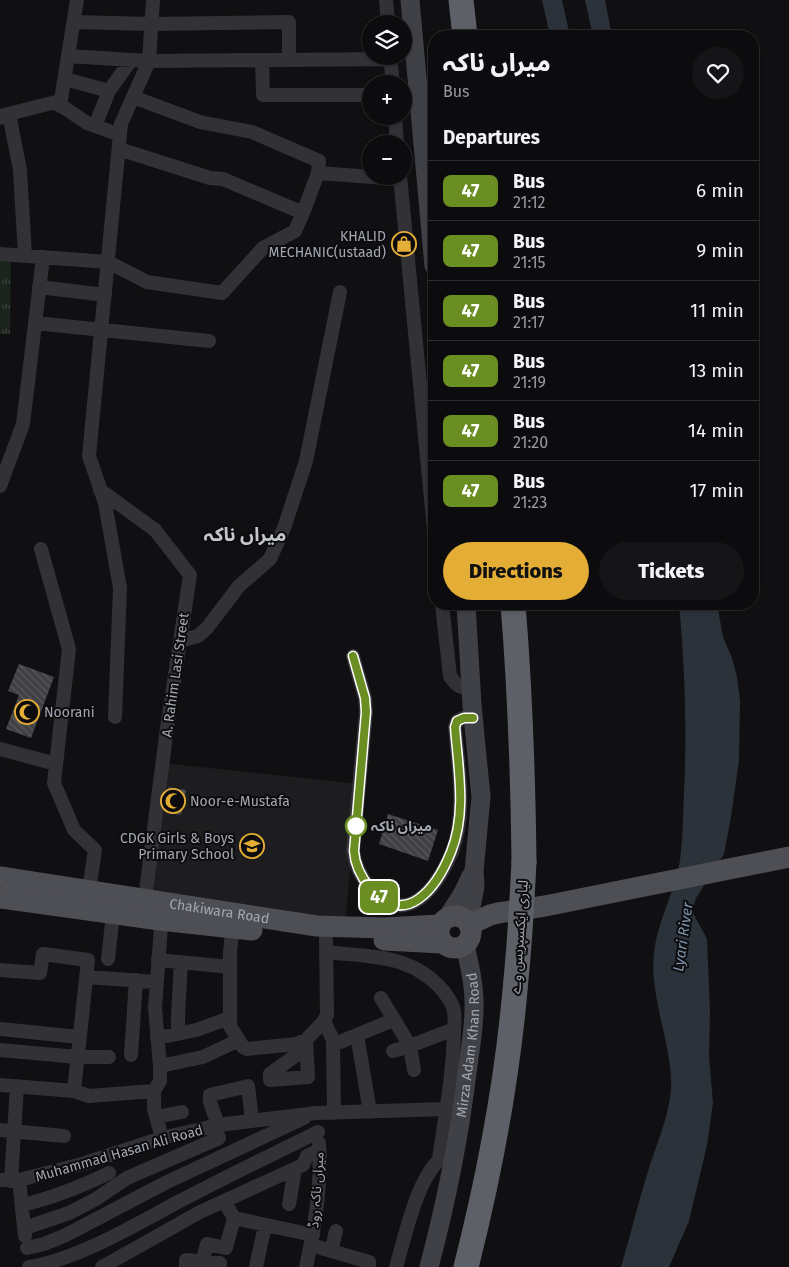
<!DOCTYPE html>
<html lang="en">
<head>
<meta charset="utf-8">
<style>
  :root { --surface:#0c0c0e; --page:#151517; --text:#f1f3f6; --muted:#9a9b9e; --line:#2c2c2e; --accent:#e4ae36 }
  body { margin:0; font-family:"Fira Sans","Noto Sans Arabic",sans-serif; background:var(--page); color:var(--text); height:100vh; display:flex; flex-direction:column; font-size:19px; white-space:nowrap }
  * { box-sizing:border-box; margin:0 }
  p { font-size:16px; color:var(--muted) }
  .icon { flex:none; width:28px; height:28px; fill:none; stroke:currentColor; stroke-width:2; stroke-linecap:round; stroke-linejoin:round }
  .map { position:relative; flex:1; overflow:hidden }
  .drawer { position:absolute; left:428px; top:30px; width:331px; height:580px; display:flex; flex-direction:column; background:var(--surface); border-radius:20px; box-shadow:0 1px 4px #0004,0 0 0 1px var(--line) }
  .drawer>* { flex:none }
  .badge { padding:0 10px; border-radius:8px; font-size:18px; line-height:32px }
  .controls { position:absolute; left:362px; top:15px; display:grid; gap:10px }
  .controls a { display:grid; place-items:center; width:50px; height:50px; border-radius:50%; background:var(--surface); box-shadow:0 1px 4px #0004,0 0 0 1px var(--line); font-size:25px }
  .map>.badge { position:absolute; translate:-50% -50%; box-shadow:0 0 0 2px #fff }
  h2 { padding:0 15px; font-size:19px; line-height:45px }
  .round { display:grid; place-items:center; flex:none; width:52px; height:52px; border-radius:26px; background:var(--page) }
  .headline { display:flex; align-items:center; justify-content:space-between; height:85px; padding:0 15px }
  h1 { font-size:24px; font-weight:800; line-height:38px }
  .action { display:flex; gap:10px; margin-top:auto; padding:10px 15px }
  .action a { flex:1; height:58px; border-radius:30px; background:var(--accent); color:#111; font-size:20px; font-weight:800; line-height:58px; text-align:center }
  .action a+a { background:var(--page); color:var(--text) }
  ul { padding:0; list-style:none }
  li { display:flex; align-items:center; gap:15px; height:60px; padding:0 15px; border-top:1px solid var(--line) }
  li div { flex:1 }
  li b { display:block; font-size:19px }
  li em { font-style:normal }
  li .badge { min-width:55px; font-weight:700; text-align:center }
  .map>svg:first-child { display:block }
  .built { fill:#1d1d1f }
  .park { fill:url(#park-tufts) }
  .water { fill:#2b3239 }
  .building { fill:url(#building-back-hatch) }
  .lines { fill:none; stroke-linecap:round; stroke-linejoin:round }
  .minor { stroke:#323236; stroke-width:14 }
  .secondary { stroke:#404146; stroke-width:19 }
  .primary { stroke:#4e4f55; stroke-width:21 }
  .motorway { stroke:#5e6067; stroke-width:25 }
  .motorway-bridge { stroke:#5e6067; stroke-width:25 }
  .line-casing { stroke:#fff; stroke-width:11 }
  .line { stroke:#6b8e23; stroke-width:8 }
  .stop-dot { fill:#fff; stroke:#6b8e23; stroke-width:2.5 }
  .labels { text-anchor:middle; stroke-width:4; stroke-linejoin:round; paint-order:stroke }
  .poi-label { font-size:14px; fill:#a3a7b2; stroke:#0c0b0d; text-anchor:end }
  .street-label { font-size:14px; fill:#a3a7b2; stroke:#0c0b0d }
  .stop-label { font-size:14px; font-weight:bold; fill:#a3a7b2; stroke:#0c0b0d; text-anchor:start }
  .water-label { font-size:15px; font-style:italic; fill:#7b93ab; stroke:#0c0b0d }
  .district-label { font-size:19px; font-weight:bold; fill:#c3c6ce; stroke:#0c0b0d }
</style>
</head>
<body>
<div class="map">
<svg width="789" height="1267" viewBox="0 0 789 1267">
  <defs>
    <pattern id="park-tufts" width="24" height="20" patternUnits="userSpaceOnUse" patternTransform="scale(1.25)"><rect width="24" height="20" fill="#1d241e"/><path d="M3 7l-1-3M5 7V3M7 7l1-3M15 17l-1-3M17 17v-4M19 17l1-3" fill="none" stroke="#3b413c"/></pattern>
    <pattern id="building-back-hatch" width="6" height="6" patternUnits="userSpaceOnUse" patternTransform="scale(1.25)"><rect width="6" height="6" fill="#404045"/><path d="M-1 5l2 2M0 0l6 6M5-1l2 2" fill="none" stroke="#58595d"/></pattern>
  </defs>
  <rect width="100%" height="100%" fill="#101012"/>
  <path class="built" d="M 163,763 L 359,784 L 344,932 L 143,907 Z"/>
  <path class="park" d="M 0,253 L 11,253 L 10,334 L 0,334 Z"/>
  <path class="water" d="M 542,0 L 562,0 L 570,36 L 550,36 Z
    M 585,0 L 605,0 L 612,36 L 593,36 Z
    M 679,604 L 717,604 L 723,637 L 732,658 L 737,677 L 740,701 L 739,760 L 731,817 L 724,854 L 696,898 L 693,907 L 694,915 L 707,939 L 710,1012 L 709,1056 L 713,1103 L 707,1145 L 689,1221 L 669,1267 L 621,1267 C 631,1233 639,1199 650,1165 C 658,1141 669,1115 671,1089 C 673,1046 649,997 654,954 C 657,921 675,893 680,860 C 683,838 683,815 684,792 C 687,729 685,667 679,604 Z"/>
  <path class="building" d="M 19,664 L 54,677 L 31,738 L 6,729 L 19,695 L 8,691 Z
    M 168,787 L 186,790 L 181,815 L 165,812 Z
    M 388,814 L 438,830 L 428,861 L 379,844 Z"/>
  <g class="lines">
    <path class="minor" d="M 386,0 L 388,24
      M 74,22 L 151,24 L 289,22 L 289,60
      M 68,56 L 149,61 L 391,59
      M 390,56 L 393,84
      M 262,60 L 263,95 L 371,95
      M 65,79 L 109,91
      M 133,97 L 200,122 L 252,132 L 319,161 L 318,173 L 400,179
      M 60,106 L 77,0
      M 9,114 L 20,170 L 25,256
      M 395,116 L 397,144
      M 0,118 L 4,115 L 56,102 L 87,123 L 120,135
      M 95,126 L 109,91 L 131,60
      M 119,149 L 210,178 L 223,179 L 303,213 L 318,173
      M 400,176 L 434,530
      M 0,254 L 108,262 L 147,282 L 222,293 L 263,248 L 295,231 L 303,213
      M 39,287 L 105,295
      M 35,323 L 209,341
      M 0,486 L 23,424 L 43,257
      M 100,490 L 155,530 L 190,575 L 167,728 L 145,899
      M 41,549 L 69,649 L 54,783 L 74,830 L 95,850 L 89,890
      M 442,604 L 450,676 C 456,685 459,688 471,689
      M 180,641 L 198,636 L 207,628 L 239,586 L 270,559 L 284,528 L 306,461 L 340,292
      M 353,656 L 365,698 L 366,712 L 353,851 C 355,866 361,877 370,888 C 407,930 437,887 452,852 C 467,813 458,767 455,727 L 457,721 L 463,718 L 473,718
      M 115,717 L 120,588 L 105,503 L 89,456 L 121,124 L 149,61 L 153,0
      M 0,749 L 56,764
      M 162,913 L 155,1008 L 160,1066 L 160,1081 L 154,1091 L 154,1109 L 162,1138
      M 233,922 L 230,953 L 230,1026 L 243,1047 L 247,1049 L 296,1044 L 306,1040
      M 326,952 C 350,955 380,955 402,963 C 423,970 444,986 453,1007 C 456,1015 454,1025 454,1033 C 453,1075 445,1117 439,1159
      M 108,959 L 113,914
      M 158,960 L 230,967
      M 0,970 L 40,973 L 43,954 L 88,960 L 74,1091
      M 86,977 L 156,982
      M 381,998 L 410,1046 L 414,1070
      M 324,1021 L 333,1040 L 334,1113
      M 0,1029 L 79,1037
      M 178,1034 L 178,1016 L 181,962
      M 357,1035 L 370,1112
      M 157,1038 L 196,1030 L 230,1018
      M 333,1040 L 340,1042 L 393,1020
      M 306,1048 L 270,1074 L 270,1080 L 308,1077 L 306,1040 L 324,1021 L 327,1015 L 326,937 L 328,926
      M 0,1050 L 77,1057 L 109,1057
      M 393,1051 L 410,1046 L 454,1029
      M 131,1055 L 136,980
      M 160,1066 L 203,1057 L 239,1040
      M 0,1085 L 74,1091 L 89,1096 L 154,1091
      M 156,1117 L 182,1112
      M 218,1125 L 210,1102 L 210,1095 L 248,1086 L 252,1120
      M 0,1130 L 64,1136
      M 0,1180 L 19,1180 L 82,1164 L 162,1138 L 218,1125 L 316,1113 L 446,1109
      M 19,1180 L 25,1236
      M 11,1181 L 17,1086
      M 224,1201 L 234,1218 L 313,1235
      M 289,1204 L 295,1169
      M 22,1205 C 53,1198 80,1187 109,1173
      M 25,1228 L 69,1213 L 96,1199 L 127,1178 L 219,1138 L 214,1126
      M 311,1245 L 369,1262 L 369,1267
      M 27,1248 L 44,1244 L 66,1235 L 167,1182 L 304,1118
      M 331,1251 L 336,1231
      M 202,1262 L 207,1244 L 226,1248 L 234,1218
      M 29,1267 C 78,1259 135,1225 178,1202 C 224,1178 271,1155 318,1132
      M 102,1267 L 200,1212 L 303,1165 L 307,1156 L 319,1150
      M 186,1267 L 186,1260 L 220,1263 L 219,1267
      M 256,1267 L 265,1225
      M 306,1267 C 315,1227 322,1184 319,1143
      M 396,1267 C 405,1237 416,1183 438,1161 C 441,1158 445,1157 449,1157"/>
    <g class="secondary">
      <path d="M 410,0 L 434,266"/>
      <path d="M 466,604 L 472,705 L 481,797 L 474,871 L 475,886 L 468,923"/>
      <path d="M 447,918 L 463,893 L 471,876"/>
      <path id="s1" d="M 429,1267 C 446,1203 459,1138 467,1073 C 470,1049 475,1025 474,1001 C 474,982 469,963 465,945"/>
    </g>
    <g class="primary">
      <path id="s2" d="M 0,877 L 317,926 L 384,928 L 440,925"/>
      <path d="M 0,898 L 160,920 L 252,930"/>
      <circle cx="455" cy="932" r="16"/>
      <path d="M 469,925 L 490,915 L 498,913 L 545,906 L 789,857"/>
      <path d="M 384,940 L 442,943"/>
    </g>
    <path class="motorway" d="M 461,0 L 465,36
      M 513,604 C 520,690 523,776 524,862"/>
    <path class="motorway-bridge" d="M 466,1267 C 490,1173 508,1076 516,979 C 520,940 522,901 524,862"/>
  </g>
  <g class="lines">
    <defs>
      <path id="line" d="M 353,656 L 365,698 L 366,712 L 354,851 C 355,866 361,877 370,888 C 406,930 437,887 451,852 C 467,813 458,767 455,727 L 457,721 L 464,718 L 473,718"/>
    </defs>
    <use href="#line" class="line-casing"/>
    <use href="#line" class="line"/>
  </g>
  <defs>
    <symbol id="shop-ring" viewBox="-11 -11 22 22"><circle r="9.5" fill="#0c0b0d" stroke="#e4ae36" stroke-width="1.5"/><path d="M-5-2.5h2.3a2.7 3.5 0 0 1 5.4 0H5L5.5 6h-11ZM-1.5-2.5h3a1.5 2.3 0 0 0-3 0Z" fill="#e4ae36"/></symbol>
    <symbol id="mosque-ring" viewBox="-11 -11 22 22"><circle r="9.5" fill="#0c0b0d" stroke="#e4ae36" stroke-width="1.5"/><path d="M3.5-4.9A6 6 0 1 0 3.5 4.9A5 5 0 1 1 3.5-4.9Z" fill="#e4ae36"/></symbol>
    <symbol id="school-ring" viewBox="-11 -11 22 22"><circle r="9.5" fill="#0c0b0d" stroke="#e4ae36" stroke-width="1.5"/><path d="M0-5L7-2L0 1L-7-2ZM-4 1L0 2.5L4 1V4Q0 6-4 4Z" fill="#e4ae36"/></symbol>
  </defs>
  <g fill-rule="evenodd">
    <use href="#shop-ring" x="390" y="230" width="28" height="28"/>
    <use href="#mosque-ring" x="13" y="698" width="28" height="28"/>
    <use href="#mosque-ring" x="159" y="787" width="28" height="28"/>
    <use href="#school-ring" x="238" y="832" width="28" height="28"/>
  </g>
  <circle class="stop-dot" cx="356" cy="826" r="10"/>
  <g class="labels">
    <g class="poi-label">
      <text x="386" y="241">KHALID<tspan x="386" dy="16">MECHANIC(ustaad)</tspan></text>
      <text x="44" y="717" text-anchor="start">Noorani</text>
      <text x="190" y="806" text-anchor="start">Noor-e-Mustafa</text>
      <text x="234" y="843">CDGK Girls &amp; Boys<tspan x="234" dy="16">Primary School</tspan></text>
    </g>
    <g class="street-label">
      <text transform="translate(175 675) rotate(-82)" y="5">A. Rahim Lasi Street</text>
      <text dy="5" stroke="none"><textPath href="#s2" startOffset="222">Chakiwara Road</textPath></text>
      <text transform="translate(519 937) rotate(-86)" y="5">لیاری ایکسپریس وے</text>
      <text dy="5" stroke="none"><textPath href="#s1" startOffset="226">Mirza Adam Khan Road</textPath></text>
      <text transform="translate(119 1153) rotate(-16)" y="5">Muhammad Hasan Ali Road</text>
      <text transform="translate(316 1190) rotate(-86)" y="5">میراں ناکہ روڈ</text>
    </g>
    <g class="stop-label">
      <text x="371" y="831">میراں ناکہ</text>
    </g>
    <g class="water-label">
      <text transform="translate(683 937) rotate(-82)" y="5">Lyari River</text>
    </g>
    <g class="district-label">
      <text x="245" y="541">میراں ناکہ</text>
    </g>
  </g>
</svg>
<div class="controls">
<a><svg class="icon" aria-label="layers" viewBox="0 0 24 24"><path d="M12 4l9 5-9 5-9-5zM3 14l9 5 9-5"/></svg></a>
<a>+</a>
<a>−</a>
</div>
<b class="badge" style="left:379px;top:897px;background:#6b8e23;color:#fff">47</b>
<section class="drawer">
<div class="headline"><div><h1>میراں ناکہ</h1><p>Bus</p></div><a class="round"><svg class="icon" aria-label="heart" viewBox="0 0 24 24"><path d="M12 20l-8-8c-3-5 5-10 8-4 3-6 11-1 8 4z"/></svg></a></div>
<h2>Departures</h2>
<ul>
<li><span class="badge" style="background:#6b8e23;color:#fff">47</span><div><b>Bus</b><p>21:12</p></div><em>6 min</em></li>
<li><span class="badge" style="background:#6b8e23;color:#fff">47</span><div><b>Bus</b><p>21:15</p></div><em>9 min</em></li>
<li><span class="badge" style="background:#6b8e23;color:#fff">47</span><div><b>Bus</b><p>21:17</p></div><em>11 min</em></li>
<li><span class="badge" style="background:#6b8e23;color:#fff">47</span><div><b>Bus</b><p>21:19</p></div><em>13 min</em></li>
<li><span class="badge" style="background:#6b8e23;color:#fff">47</span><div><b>Bus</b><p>21:20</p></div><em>14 min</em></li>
<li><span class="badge" style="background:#6b8e23;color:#fff">47</span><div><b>Bus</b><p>21:23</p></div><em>17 min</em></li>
</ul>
<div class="action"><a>Directions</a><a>Tickets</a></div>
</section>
</div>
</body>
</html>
